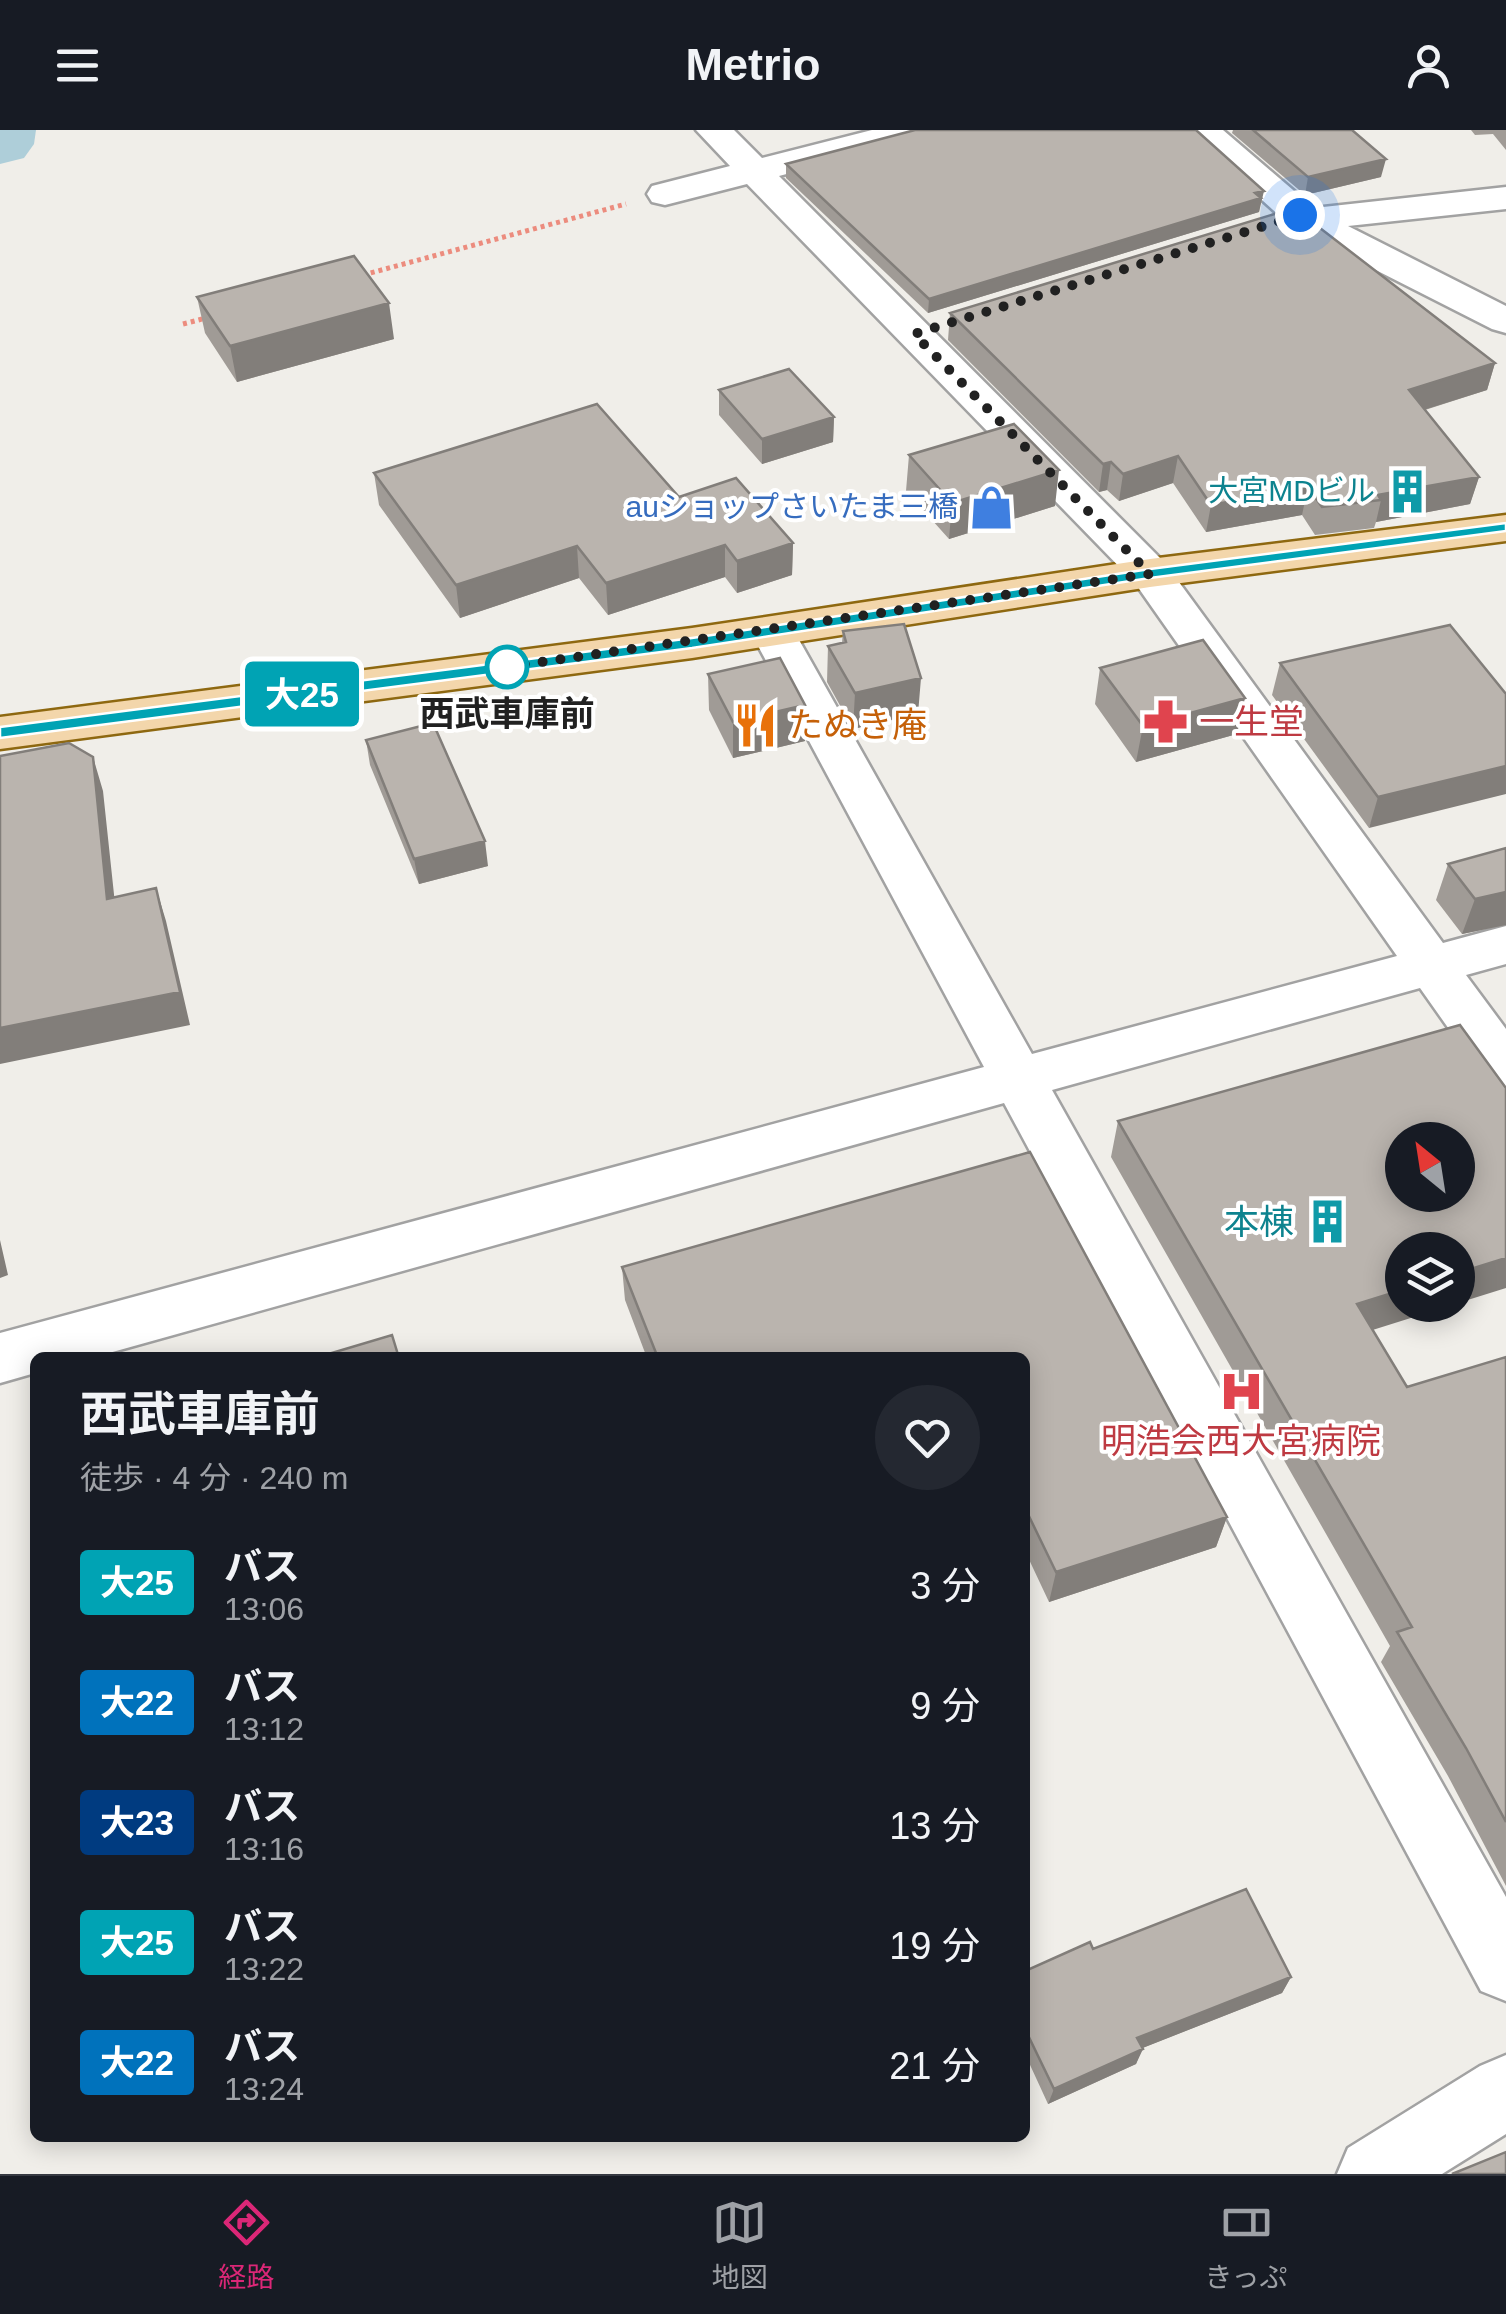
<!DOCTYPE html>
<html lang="ja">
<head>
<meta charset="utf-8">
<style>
  :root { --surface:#171b24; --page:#242831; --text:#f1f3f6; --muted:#9ea1a6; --line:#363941; --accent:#db2777 }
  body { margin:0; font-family:Arial,"Noto Sans JP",sans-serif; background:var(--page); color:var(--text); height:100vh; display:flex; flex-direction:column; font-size:38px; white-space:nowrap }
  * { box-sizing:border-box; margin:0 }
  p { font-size:32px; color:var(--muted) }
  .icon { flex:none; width:55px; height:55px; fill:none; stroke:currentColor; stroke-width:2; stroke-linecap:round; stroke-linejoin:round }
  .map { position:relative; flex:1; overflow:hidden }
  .panel { position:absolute; left:30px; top:1222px; width:1000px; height:790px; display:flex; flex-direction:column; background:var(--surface); border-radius:15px; box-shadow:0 5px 25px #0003 }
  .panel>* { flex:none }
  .badge { padding:0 20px; border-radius:8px; font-size:35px; line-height:65px }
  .needle { width:65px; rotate:330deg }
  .tools { position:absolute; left:1385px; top:992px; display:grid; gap:20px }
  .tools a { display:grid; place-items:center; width:90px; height:90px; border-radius:50%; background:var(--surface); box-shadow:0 5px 25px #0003; font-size:50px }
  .you { position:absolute; width:50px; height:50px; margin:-25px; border:8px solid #fff; border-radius:50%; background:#1a73e8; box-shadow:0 0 0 15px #1a73e833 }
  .map>.badge { position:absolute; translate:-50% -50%; box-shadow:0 0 0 5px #fff }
  .round { display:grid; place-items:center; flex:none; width:105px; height:105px; border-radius:52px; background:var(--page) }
  .summary { display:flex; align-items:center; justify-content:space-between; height:170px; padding:0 50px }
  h1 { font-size:48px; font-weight:700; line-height:75px }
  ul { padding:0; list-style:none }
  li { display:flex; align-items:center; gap:30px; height:120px; padding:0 50px }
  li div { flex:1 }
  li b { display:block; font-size:38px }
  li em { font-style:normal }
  li .badge { min-width:110px; font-weight:700; text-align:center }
  header { display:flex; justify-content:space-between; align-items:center; height:130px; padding:0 50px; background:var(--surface); font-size:45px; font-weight:700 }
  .tab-bar { display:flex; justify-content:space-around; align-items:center; height:140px; border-top:2px solid var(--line); background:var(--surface); font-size:28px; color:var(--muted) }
  .tab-bar a { display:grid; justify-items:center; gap:5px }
  .tab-bar .active { color:var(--accent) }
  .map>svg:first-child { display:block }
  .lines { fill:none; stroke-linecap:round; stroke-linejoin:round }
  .river { fill:#aeced9; fill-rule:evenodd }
  .minor-casing { stroke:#a2a2a2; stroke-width:5 }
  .major-casing { stroke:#8e6810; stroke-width:5 }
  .path { stroke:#ec8c7e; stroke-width:5; stroke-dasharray:4 4; stroke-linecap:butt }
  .minor { fill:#fff; fill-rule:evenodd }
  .major { fill:#f3d6ab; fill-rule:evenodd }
  .wall { fill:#a09b96 }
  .shaded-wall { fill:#827e7a }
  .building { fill:#bab4ae; stroke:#827e7a; stroke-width:2.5; fill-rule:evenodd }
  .line { fill:#00a3b4; stroke:#fff; stroke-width:2.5 }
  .walk { stroke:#212121; stroke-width:10; stroke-dasharray:0 18 }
  .stop-dot { fill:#fff; stroke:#00a3b4; stroke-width:5 }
  .labels { text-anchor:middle; stroke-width:8; stroke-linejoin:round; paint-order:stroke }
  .far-culture-label { font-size:30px; fill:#0d838f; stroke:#fff; text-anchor:end }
  .far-shop-label { font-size:30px; fill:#366cbe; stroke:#fff; text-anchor:end }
  .stop-label { font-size:35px; font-weight:bold; fill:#212121; stroke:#fff }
  .health-label { font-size:35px; fill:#be3a42; stroke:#fff; text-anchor:start }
  .food-label { font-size:35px; fill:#c56008; stroke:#fff; text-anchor:start }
  .culture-label { font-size:35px; fill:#0d838f; stroke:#fff; text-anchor:end }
</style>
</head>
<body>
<header><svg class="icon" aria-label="menu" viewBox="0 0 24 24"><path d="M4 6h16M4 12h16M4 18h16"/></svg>Metrio<svg class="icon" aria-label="person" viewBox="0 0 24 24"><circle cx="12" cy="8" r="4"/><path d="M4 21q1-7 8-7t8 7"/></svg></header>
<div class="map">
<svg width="1506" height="2044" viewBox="0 0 1506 2044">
  <rect width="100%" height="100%" fill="#f0eee9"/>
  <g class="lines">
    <path class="river" d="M 0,0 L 36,0 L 34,14 L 24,28 L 0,34 Z"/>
    <defs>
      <path id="minor" d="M 696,0 L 734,0 L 762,28 L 872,0 L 932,0 L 926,7 L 779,46 L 1165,433 L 1443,813 L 1506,796 L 1506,834 L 1466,845 L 1506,899 L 1506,959 L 1487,953 L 1420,858 L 1052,960 L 1506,1767 L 1506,1871 L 1481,1861 L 1004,973 L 91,1228 L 35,1228 L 35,1243 L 0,1253 L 0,1203 L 984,937 L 750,501 L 756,491 L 772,487 L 788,491 L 794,501 L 1032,924 L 1397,826 L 1135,453 L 747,54 L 665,75 L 652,72 L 647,64 L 652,56 L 730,36 Z
        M 1184,0 L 1223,0 L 1314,78 L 1506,57 L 1506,79 L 1348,96 L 1506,176 L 1506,203 L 1492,199 L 1293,98 Z
        M 1506,1925 L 1506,2004 L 1442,2044 L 1337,2044 L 1348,2018 L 1480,1936 Z"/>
      <path id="major" d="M 1506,385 L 1506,411 L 1150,457 L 692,528 L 0,619 L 0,587 L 692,498 L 1150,429 Z"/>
    </defs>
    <use href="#minor" class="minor-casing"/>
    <use href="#major" class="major-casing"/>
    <path class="path" d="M 363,145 L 626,74
      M 183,194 L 206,188"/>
    <use href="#minor" class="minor"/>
    <use href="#major" class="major"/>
  </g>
  <path class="wall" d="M 1233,0 L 1352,0 L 1381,47 L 1305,65 L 1232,3 Z
    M 1471,0 L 1506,0 L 1506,20 L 1493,4 L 1475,5 Z
    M 786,34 L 1262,75 L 1260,75 L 1259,82 L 928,183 L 786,48 Z
    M 197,167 L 394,209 L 237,252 L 205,203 Z
    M 950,183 L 1495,233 L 1487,260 L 1425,280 L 1479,347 L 1470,374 L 1376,392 L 1374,398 L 1315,405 L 1302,385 L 1206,402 L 1173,353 L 1119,371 L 1107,360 L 1099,362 L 948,210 Z
    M 719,260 L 834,287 L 833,312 L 762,334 L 719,285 Z
    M 909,325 L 1055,376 L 949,409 L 906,361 Z
    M 374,343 L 679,367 L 793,413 L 792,445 L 737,463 L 725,447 L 608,485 L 579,448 L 460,488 L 379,375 Z
    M 1450,495 L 1369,698 L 1272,565 L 1280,533 Z
    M 843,501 L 918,584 L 853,599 L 827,552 L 828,516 L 842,513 Z
    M 1100,538 L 1237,604 L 1136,632 L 1095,574 Z
    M 708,544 L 805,611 L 733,628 L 709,580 Z
    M 366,610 L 488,736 L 419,754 L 370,635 Z
    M 1506,718 L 1506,795 L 1462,804 L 1436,770 L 1448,734 Z
    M 1118,991 L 1372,1200 L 1407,1257 L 1506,1227 L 1506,1756 L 1448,1646 L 1381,1532 L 1390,1516 L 1111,1027 Z
    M 1030,1022 L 1227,1387 L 1216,1417 L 1049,1472 L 1025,1421 L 1025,1228 L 647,1228 L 625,1170 L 622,1137 Z
    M 1093,1819 L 1291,1847 L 1282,1863 L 1142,1918 L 1136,1934 L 1048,1974 L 1025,1924 L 1025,1841 Z"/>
  <path class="shaded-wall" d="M 1386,29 L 1381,47 L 1305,65 L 1308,47 Z
    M 1264,61 L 1259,82 L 928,183 L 929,169 Z
    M 389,173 L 394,209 L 237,252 L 230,216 Z
    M 1495,233 L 1487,260 L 1401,287 L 1409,260 Z
    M 834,287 L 833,312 L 762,334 L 762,309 Z
    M 1178,326 L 1173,353 L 1119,371 L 1123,344 Z
    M 1111,332 L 1107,360 L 1099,362 L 1103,334 Z
    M 1059,340 L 1055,376 L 949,409 L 952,373 Z
    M 1479,347 L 1470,374 L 1376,392 L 1381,370 L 1378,365 Z
    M 1308,357 L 1302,385 L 1206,402 L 1211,375 Z
    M 793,413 L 792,445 L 737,463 L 737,431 Z
    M 725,415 L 725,447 L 608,485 L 606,453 Z
    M 577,416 L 579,448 L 460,488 L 456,455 Z
    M 921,548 L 918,584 L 853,599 L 855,563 Z
    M 1245,568 L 1237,604 L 1136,632 L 1143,596 Z
    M 805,575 L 805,611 L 733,628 L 733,592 Z
    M 93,627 L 103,661 L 118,802 L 107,769 Z
    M 1506,636 L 1506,664 L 1369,698 L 1378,667 Z
    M 485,711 L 488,736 L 419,754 L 414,729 Z
    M 156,758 L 166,791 L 190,895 L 0,934 L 0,898 Z
    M 1506,762 L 1506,795 L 1462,804 L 1475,769 Z
    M 0,1110 L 8,1145 L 0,1148 Z
    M 1506,1128 L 1506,1158 L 1458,1173 L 1458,1143 Z
    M 1402,1160 L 1402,1175 L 1452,1175 L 1344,1209 L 1357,1174 Z
    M 1227,1387 L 1216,1417 L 1049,1472 L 1056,1442 Z
    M 1291,1847 L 1282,1863 L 1130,1923 L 1137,1908 Z
    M 1143,1919 L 1136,1934 L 1048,1974 L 1054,1959 Z"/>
  <path class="building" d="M 915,0 L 1196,0 L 1264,61 L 1255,63 L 1261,68 L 929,169 L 786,34 Z
    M 1253,0 L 1352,0 L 1386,29 L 1308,47 Z
    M 1294,78 L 1495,233 L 1409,260 L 1479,347 L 1378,365 L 1381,370 L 1322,377 L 1308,357 L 1211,375 L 1178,326 L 1123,344 L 1111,332 L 1103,334 L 950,183 Z
    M 354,126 L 389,173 L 230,216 L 197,167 Z
    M 789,239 L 834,287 L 762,309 L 719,260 Z
    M 597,274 L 679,367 L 736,348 L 793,413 L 737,431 L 725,415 L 606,453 L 577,416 L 456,455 L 374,343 Z
    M 1014,294 L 1059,340 L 952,373 L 909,325 Z
    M 904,494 L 921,548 L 855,563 L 828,516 L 846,512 L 843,501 Z
    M 1450,495 L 1506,564 L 1506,636 L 1378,667 L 1280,533 Z
    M 1203,510 L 1245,568 L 1143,596 L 1100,538 Z
    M 780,528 L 805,575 L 733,592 L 708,544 Z
    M 433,593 L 485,711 L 414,729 L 366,610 Z
    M 69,613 L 93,627 L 107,769 L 156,758 L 180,862 L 0,898 L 0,626 Z
    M 1506,718 L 1506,762 L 1475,769 L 1448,734 Z
    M 1460,895 L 1506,958 L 1506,1128 L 1458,1143 L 1458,1120 L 1402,1120 L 1402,1160 L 1357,1174 L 1407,1257 L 1506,1227 L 1506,1692 L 1466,1618 L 1397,1502 L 1412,1497 L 1118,991 ZM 1402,1010 L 1458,1010 L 1458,1065 L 1402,1065 Z
    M 1030,1022 L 1227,1387 L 1056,1442 L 1025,1378 L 1025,1228 L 784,1228 L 783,1226 L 778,1228 L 658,1228 L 622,1137 Z
    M 392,1205 L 399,1228 L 315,1228 Z
    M 1246,1759 L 1291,1847 L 1137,1908 L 1143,1919 L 1054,1959 L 1025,1899 L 1025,1841 L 1090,1812 L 1093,1819 Z
    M 1506,2022 L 1506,2044 L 1452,2044 Z"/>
  <path class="line" d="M 1506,393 L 1506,401 L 1150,448 L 692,518 L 0,608 L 0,597 L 692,508 L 1150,439 Z"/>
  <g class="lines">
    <path class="walk" d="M 507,537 L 1150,444 L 914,204 L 1300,85"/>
  </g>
  <defs>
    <symbol id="building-bare" viewBox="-9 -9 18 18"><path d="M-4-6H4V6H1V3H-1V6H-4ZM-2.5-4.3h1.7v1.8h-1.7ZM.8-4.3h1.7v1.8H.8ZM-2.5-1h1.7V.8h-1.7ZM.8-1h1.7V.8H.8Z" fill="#0f9aa8" stroke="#fff" stroke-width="2.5" paint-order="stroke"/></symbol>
    <symbol id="shop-bare" viewBox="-9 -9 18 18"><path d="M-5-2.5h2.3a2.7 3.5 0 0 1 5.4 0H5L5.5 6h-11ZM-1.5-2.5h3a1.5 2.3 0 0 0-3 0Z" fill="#3f7fe0" stroke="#fff" stroke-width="2.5" paint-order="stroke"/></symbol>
    <symbol id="pharmacy-bare" viewBox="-9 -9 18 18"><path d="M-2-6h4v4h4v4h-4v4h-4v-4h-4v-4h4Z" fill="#e0444e" stroke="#fff" stroke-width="2.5" paint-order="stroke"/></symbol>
    <symbol id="restaurant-bare" viewBox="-9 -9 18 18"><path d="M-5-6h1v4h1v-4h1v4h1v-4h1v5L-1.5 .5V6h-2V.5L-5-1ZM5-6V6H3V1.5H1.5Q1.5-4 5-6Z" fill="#e8710a" stroke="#fff" stroke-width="2.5" paint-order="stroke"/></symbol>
    <symbol id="hospital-bare" viewBox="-9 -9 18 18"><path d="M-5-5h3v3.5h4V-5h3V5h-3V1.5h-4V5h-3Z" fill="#e0444e" stroke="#fff" stroke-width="2.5" paint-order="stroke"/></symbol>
  </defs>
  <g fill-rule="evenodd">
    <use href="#building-bare" x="1376" y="330" width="63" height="63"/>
    <use href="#shop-bare" x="960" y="346" width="63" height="63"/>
    <use href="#pharmacy-bare" x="1134" y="560" width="63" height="63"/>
    <use href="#restaurant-bare" x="724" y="564" width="63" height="63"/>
    <use href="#building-bare" x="1296" y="1060" width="63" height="63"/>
    <use href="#hospital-bare" x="1210" y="1230" width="63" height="63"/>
  </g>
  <circle class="stop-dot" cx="507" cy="537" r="20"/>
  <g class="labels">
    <g class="far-culture-label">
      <text x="1375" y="371">大宮MDビル</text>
    </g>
    <g class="far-shop-label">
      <text x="958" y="387">auショップさいたま三橋</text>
    </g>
    <g class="stop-label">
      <text x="507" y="596">西武車庫前</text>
    </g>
    <g class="health-label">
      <text x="1199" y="604">一生堂</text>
      <text x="1241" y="1323" text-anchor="middle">明浩会西大宮病院</text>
    </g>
    <g class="food-label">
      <text x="788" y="607">たぬき庵</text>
    </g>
    <g class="culture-label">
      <text x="1294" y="1104">本棟</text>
    </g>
  </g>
</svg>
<div class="tools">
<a><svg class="needle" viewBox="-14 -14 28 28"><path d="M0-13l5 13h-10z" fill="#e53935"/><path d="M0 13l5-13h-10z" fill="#9ea1a6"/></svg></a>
<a><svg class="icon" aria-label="layers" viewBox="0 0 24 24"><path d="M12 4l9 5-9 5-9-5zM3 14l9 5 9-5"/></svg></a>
</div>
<div class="you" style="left:1300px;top:85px"></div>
<b class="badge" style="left:302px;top:564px;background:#00a3b4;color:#fff">大25</b>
<section class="panel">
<div class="summary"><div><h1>西武車庫前</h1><p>徒歩 · 4 分 · 240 m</p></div><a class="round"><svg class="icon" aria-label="heart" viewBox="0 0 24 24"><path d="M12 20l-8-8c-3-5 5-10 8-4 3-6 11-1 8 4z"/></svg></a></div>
<ul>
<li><span class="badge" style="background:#00a3b4;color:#fff">大25</span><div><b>バス</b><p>13:06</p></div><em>3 分</em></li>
<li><span class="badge" style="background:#0072bc;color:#fff">大22</span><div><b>バス</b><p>13:12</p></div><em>9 分</em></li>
<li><span class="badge" style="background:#003b80;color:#fff">大23</span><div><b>バス</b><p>13:16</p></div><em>13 分</em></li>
<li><span class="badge" style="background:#00a3b4;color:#fff">大25</span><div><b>バス</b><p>13:22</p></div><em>19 分</em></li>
<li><span class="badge" style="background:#0072bc;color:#fff">大22</span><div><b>バス</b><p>13:24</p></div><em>21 分</em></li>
</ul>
</section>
</div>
<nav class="tab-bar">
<a class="active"><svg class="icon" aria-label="directions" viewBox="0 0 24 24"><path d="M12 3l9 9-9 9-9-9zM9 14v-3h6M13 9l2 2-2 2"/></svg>経路</a>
<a><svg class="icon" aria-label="map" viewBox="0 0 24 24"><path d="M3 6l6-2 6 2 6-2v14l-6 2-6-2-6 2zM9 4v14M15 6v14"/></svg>地図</a>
<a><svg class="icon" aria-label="tickets" viewBox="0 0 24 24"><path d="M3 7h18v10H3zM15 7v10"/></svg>きっぷ</a>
</nav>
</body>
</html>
